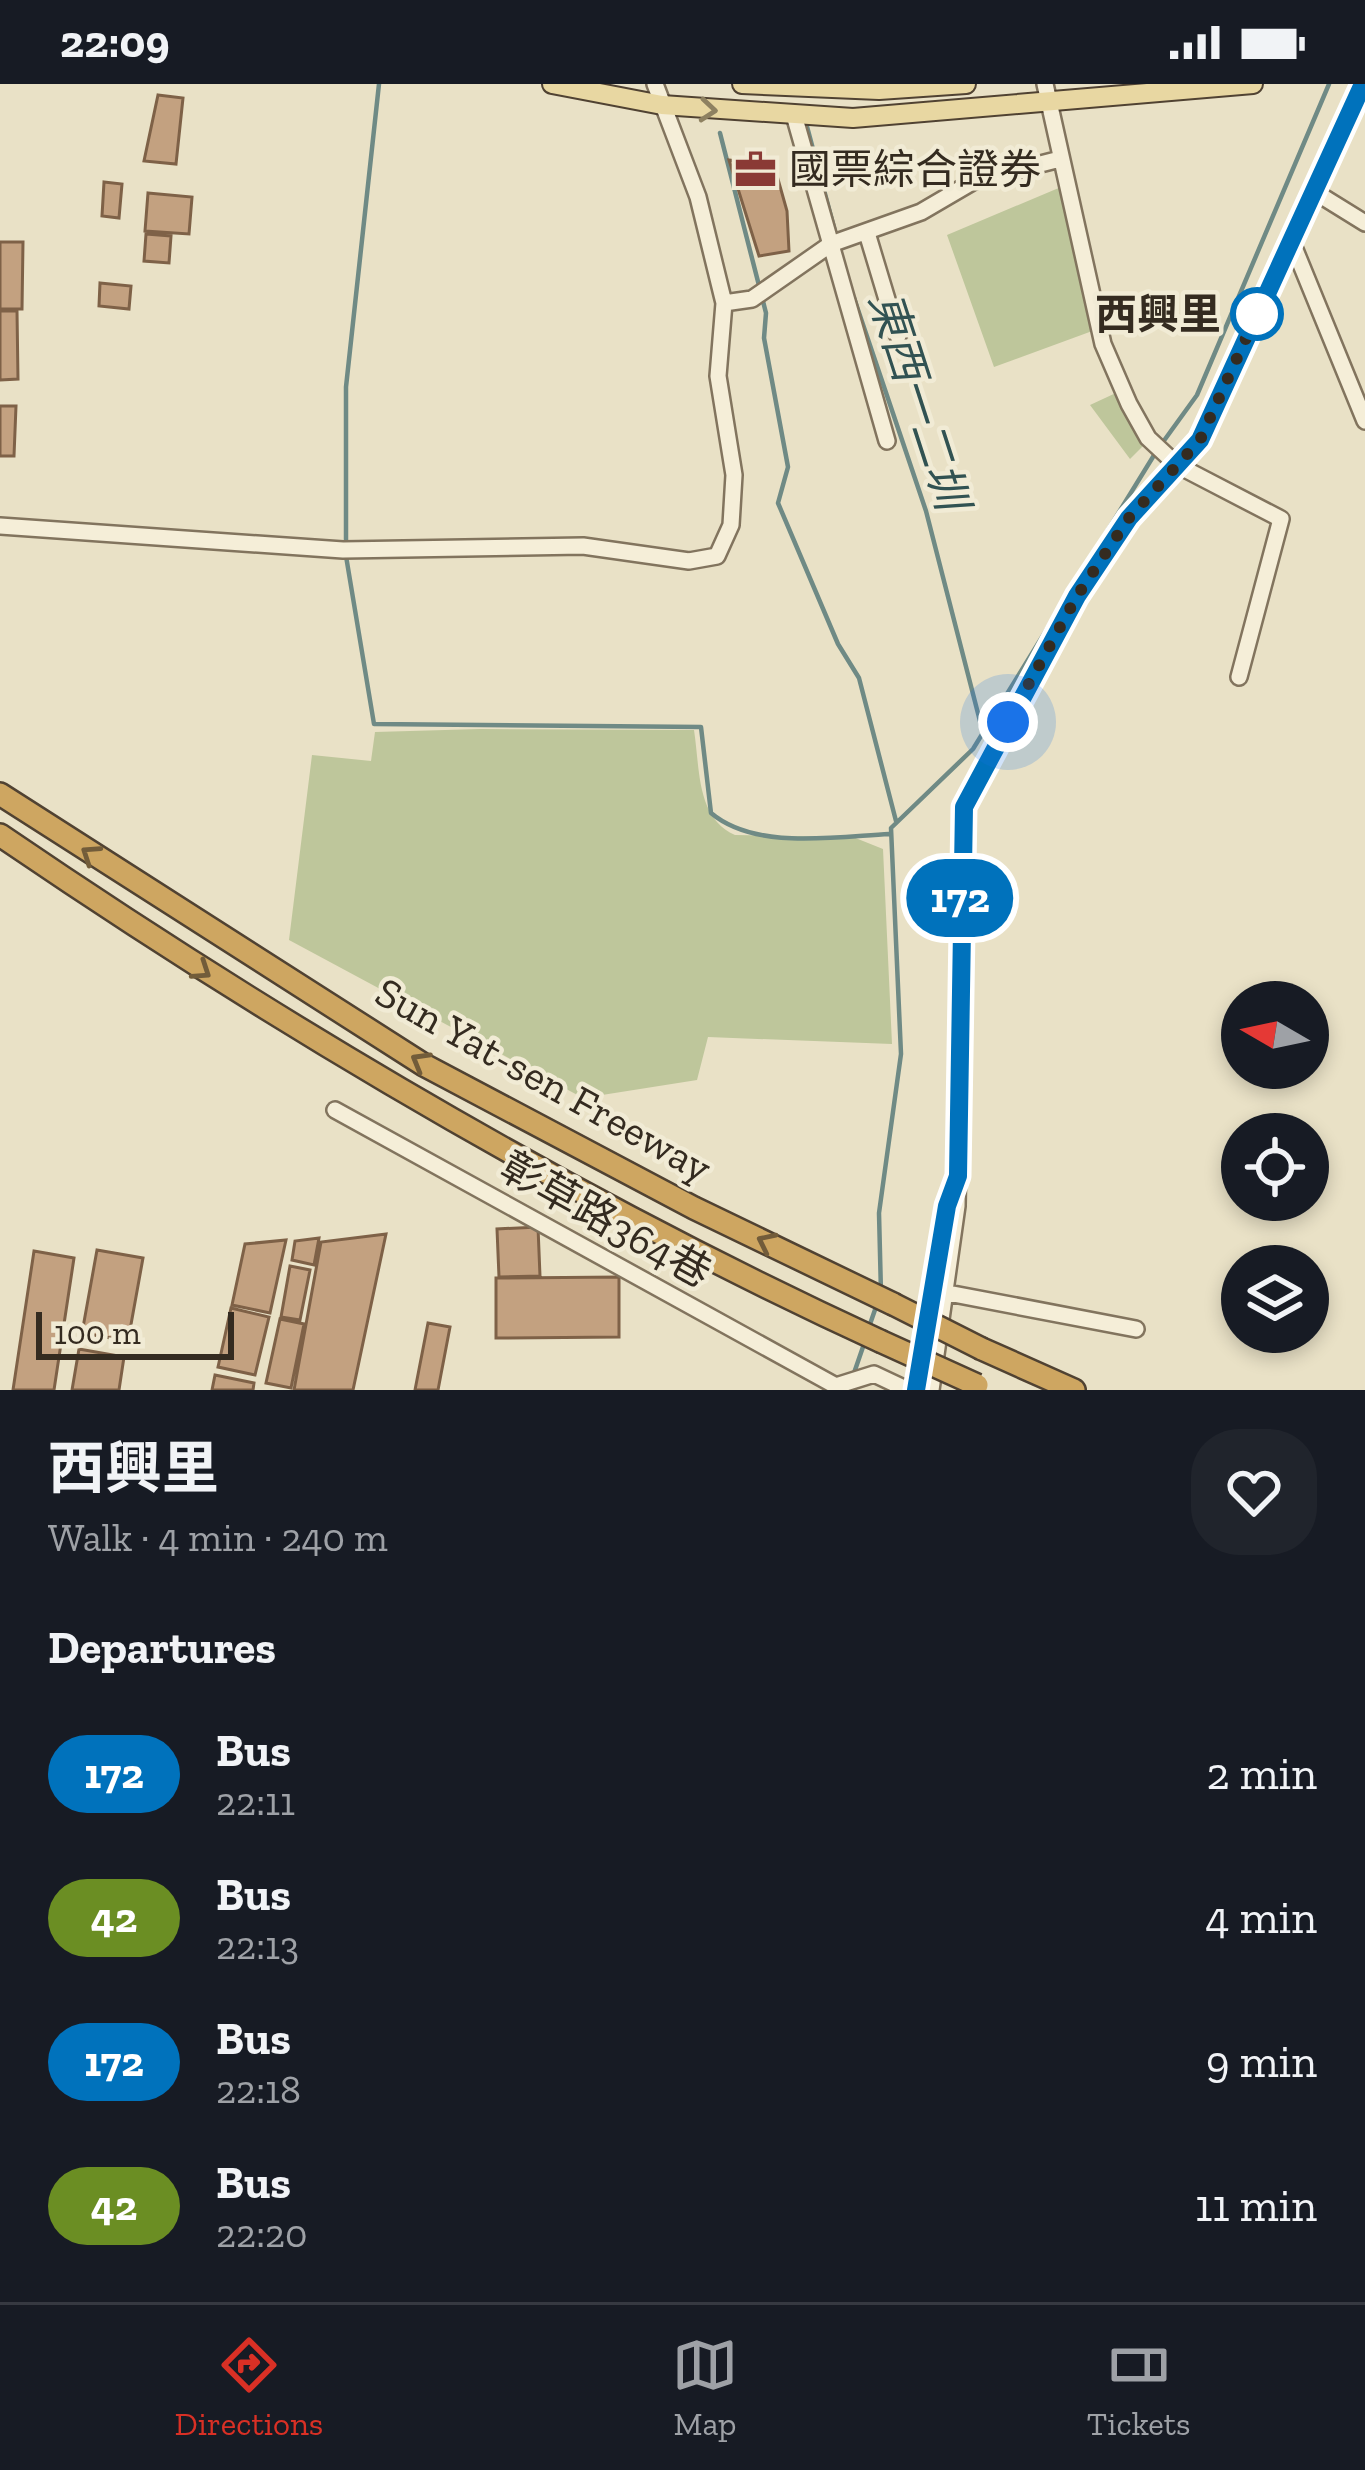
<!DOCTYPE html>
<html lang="en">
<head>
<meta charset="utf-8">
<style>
  :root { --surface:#171b24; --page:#20242c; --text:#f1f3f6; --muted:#9ea1a6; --line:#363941; --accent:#d93025 }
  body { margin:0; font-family:"Zilla Slab","Noto Sans TC",serif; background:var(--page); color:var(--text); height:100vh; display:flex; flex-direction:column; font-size:45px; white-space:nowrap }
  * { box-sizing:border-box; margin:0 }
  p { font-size:39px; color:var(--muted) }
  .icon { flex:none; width:66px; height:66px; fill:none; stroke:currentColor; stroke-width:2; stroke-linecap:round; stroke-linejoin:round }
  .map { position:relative; height:1306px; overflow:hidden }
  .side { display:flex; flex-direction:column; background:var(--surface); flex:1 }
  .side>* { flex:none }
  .badge { padding:0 24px; border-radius:39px; font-size:42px; line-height:78px }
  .needle { width:78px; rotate:279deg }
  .tools { position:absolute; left:1221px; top:897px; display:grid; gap:24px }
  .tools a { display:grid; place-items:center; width:108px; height:108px; border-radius:50%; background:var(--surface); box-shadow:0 6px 18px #0003; font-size:60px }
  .scale { position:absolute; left:36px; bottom:30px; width:198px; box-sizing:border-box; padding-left:12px; border:6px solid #342b20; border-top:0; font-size:33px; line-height:42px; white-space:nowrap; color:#342b20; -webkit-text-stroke:9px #f1ebd5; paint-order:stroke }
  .you { position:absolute; width:60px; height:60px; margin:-30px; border:9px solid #fff; border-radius:50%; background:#1a73e8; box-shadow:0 0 0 18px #1a73e833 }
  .map>.badge { position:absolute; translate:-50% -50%; box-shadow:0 0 0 6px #fff }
  h2 { padding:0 48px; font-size:45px; line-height:108px }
  .round { display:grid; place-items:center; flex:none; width:126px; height:126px; border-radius:48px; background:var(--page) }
  .summary { display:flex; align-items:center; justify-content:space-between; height:204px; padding:0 48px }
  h1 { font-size:57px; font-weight:700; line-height:90px }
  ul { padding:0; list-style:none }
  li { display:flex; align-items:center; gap:36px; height:144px; padding:0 48px }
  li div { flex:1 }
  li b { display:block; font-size:45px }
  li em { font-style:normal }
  li .badge { min-width:132px; font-weight:700; text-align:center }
  .status { display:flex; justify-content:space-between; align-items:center; height:84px; padding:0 60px; background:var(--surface); direction:ltr }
  .status svg { height:33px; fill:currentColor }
  .tab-bar { display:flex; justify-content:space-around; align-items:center; height:168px; border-top:3px solid var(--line); background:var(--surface); font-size:33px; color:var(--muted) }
  .tab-bar a { display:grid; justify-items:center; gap:6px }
  .tab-bar .on { color:var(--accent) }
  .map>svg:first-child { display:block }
  .green { fill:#bec69b }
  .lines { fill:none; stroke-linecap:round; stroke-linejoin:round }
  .stream { stroke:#6f8a85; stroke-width:4.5 }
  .building { fill:#c3a180; stroke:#7e6147; stroke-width:3 }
  .minor-casing { stroke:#82745e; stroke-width:20 }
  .major-casing { stroke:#504232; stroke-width:22 }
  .highway-casing { stroke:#504232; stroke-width:26 }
  .minor { stroke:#f5eed8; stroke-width:15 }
  .major { stroke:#e8d7a2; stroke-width:18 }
  .highway { stroke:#cea661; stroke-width:21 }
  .highway-bridge-casing { stroke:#504232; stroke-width:26; stroke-linecap:butt }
  .highway-bridge { stroke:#cea661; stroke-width:21 }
  .oneway { stroke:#8e8161 }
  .oneway2 { stroke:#725c3a }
  .line-casing { stroke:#fff; stroke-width:27 }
  .line { stroke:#0072bc; stroke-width:18 }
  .walk { stroke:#342b20; stroke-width:12; stroke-dasharray:0 21.6 }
  .stop-dot { fill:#fff; stroke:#0072bc; stroke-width:6 }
  .labels { text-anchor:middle; stroke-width:9; stroke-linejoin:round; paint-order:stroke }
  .poi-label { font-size:42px; fill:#342b20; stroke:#f1ebd5; text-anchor:start }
  .stop-label { font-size:42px; font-weight:bold; fill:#342b20; stroke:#f1ebd5; text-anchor:end }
  .street-label { font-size:42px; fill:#342b20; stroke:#f1ebd5 }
  .water-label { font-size:45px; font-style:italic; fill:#315252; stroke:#f1ebd5 }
</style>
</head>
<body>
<div class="status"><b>22:09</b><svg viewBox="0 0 49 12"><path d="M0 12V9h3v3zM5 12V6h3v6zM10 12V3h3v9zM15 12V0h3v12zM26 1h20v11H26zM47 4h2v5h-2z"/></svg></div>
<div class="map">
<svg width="1365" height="1306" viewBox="0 0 1365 1306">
  <rect width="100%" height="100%" fill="#e9e1c6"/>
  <path class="green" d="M 1061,103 L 1095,246 L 994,283 L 947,151 Z
    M 1118,308 L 1147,358 L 1130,375 L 1090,321 Z
    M 480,645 L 694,646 C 700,684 696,734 735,751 L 853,753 L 883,765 L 892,960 L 708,953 L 697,996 L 583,1014 L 289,856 L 312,671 L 371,677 L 375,648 Z"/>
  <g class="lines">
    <path class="stream" d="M 805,35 L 836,151
      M 720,49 L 766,229 L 764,254 L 788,383 L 778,419 L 838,560 L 859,594 L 896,737
      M 854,214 L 926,427 L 982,645
      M 1163,358 L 1197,311 L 1329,0
      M 346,461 L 346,303 L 379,0
      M 346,472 L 374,640 L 701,643 L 711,729 C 755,766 833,753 889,750
      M 881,1209 L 879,1129 L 901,970 L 891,744 L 973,665 L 1156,368
      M 869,1243 L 877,1220
      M 854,1289 L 864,1260"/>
  </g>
  <path class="building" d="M 158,11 L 183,14 L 176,80 L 144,77 Z
    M 729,76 L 774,81 L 787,127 L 789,167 L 759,172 Z
    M 104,98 L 122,100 L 119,134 L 102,132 Z
    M 148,109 L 192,113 L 189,150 L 145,147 Z
    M 146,150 L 171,152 L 169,179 L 144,177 Z
    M 0,158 L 23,158 L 22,225 L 0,225 Z
    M 100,199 L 131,202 L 129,225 L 99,222 Z
    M 0,227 L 17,227 L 18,295 L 0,296 Z
    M 0,322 L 16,322 L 14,372 L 0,372 Z
    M 538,1143 L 540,1192 L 499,1193 L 497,1145 Z
    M 386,1150 L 353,1306 L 294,1306 L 321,1158 Z
    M 319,1154 L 314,1181 L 292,1176 L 295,1157 Z
    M 286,1156 L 270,1229 L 232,1221 L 245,1160 Z
    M 97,1166 L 143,1174 L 128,1257 L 82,1249 Z
    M 34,1167 L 74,1174 L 54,1306 L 13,1306 Z
    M 290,1182 L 310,1186 L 300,1236 L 281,1233 Z
    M 619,1193 L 619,1253 L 496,1254 L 496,1194 Z
    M 231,1224 L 269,1233 L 255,1291 L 218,1283 Z
    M 280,1235 L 304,1240 L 291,1304 L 266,1299 Z
    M 428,1239 L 450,1243 L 438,1306 L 415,1306 Z
    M 79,1265 L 124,1273 L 119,1306 L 72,1306 Z
    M 215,1291 L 254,1299 L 253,1306 L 212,1306 Z"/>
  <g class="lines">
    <defs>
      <path id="minor" d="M 1045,0 L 1103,260 L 1129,320 L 1148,354 L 1177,381 L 1281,435 L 1239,593
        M 794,31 L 887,357
        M 1315,108 L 1365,139
        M 867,149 L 898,252
        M 1291,156 L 1365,337
        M 724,219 L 752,215 L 831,160 L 921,128 L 974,97 L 1060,75
        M 0,442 L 343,466 L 583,462 L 689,477 L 717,472 L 731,441 L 734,391 L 718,292 L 724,219 L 698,113 L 655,0
        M 335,1026 L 836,1302 L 874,1290 L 908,1306
        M 948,1209 L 1136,1245
        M 916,1306 L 953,1106
        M 931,1306 L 957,1122 L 964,723 L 1077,512 L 1128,434 L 1200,356 L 1363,0"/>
      <path id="major" d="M 552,0 L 662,21 L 853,34 L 1253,0
        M 742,0 L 879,6 L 966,0"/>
      <path id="highway" d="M 0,710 L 424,981 L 694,1124 L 893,1220
        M 0,751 C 280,942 572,1115 880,1257
        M 982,1265 L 1074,1306"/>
    </defs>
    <use href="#minor" class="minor-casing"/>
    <use href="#major" class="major-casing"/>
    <use href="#highway" class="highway-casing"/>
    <use href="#minor" class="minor"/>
    <use href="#major" class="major"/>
    <use href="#highway" class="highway"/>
    <defs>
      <path id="highway-bridge" d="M 893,1220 L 982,1265
        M 880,1257 L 977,1301"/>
    </defs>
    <use href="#highway-bridge" class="highway-bridge-casing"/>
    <use href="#highway-bridge" class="highway-bridge"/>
  </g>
  <defs><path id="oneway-chevron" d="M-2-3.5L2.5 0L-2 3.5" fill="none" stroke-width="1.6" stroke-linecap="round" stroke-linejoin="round" transform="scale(3)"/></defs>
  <use class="oneway" href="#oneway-chevron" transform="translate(708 26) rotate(5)"/>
  <g class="oneway2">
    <use href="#oneway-chevron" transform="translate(90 770) rotate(-146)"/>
    <use href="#oneway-chevron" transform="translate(202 887) rotate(34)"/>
    <use href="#oneway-chevron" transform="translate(420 977) rotate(-150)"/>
    <use href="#oneway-chevron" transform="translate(766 1158) rotate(-154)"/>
  </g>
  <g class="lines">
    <defs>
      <path id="line" d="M 916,1306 L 947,1122 L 958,1092 L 964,723 L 1077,512 L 1129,434 L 1200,356 L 1363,0"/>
    </defs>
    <use href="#line" class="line-casing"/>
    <use href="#line" class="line"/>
    <path class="walk" d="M 1008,638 L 1077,512 L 1129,434 L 1200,356 L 1257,230"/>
  </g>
  <defs>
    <symbol id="office-bare" viewBox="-9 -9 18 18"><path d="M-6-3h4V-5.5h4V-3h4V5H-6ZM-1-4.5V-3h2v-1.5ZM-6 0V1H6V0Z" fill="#8a3a35" stroke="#f1ebd5" stroke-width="2.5" paint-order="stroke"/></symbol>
  </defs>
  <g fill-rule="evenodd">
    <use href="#office-bare" x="726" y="56" width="59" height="59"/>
  </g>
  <circle class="stop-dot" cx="1257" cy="230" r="24"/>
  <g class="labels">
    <g class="poi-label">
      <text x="789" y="100">國票綜合證券</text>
    </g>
    <g class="stop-label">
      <text x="1221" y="245">西興里</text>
    </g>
    <g class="street-label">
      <text transform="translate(544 995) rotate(29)" y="15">Sun Yat-sen Freeway</text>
      <text transform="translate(606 1135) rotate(29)" y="15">彰草路364巷</text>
    </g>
    <g class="water-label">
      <text transform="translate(919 316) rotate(72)" y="16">東西一二圳</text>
    </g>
  </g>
</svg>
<div class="tools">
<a><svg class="needle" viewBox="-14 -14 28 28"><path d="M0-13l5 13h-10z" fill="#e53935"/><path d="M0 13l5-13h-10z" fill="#9ea1a6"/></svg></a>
<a><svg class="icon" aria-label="locate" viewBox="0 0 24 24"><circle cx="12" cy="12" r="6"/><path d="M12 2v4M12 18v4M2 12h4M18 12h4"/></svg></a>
<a><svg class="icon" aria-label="layers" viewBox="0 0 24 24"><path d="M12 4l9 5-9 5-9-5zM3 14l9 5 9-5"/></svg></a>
</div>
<div class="scale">100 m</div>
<div class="you" style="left:1008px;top:638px"></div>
<b class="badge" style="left:960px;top:814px;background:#0072bc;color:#fff">172</b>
</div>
<section class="side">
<div class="summary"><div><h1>西興里</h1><p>Walk · 4 min · 240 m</p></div><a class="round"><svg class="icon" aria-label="heart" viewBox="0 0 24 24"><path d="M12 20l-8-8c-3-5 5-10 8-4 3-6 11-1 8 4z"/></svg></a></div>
<h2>Departures</h2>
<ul>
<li><span class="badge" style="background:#0072bc;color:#fff">172</span><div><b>Bus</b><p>22:11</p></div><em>2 min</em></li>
<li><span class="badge" style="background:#6b8e23;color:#fff">42</span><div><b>Bus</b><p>22:13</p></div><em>4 min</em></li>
<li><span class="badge" style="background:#0072bc;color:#fff">172</span><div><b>Bus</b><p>22:18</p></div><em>9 min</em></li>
<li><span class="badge" style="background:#6b8e23;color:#fff">42</span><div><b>Bus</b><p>22:20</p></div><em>11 min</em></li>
</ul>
</section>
<nav class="tab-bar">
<a class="on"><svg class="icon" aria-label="directions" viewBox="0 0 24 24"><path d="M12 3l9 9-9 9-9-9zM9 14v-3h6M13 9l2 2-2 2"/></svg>Directions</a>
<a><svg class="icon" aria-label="map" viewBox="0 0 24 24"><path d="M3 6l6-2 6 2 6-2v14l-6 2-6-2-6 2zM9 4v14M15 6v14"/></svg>Map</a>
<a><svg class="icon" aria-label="tickets" viewBox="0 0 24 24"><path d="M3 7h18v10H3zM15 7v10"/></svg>Tickets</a>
</nav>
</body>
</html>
